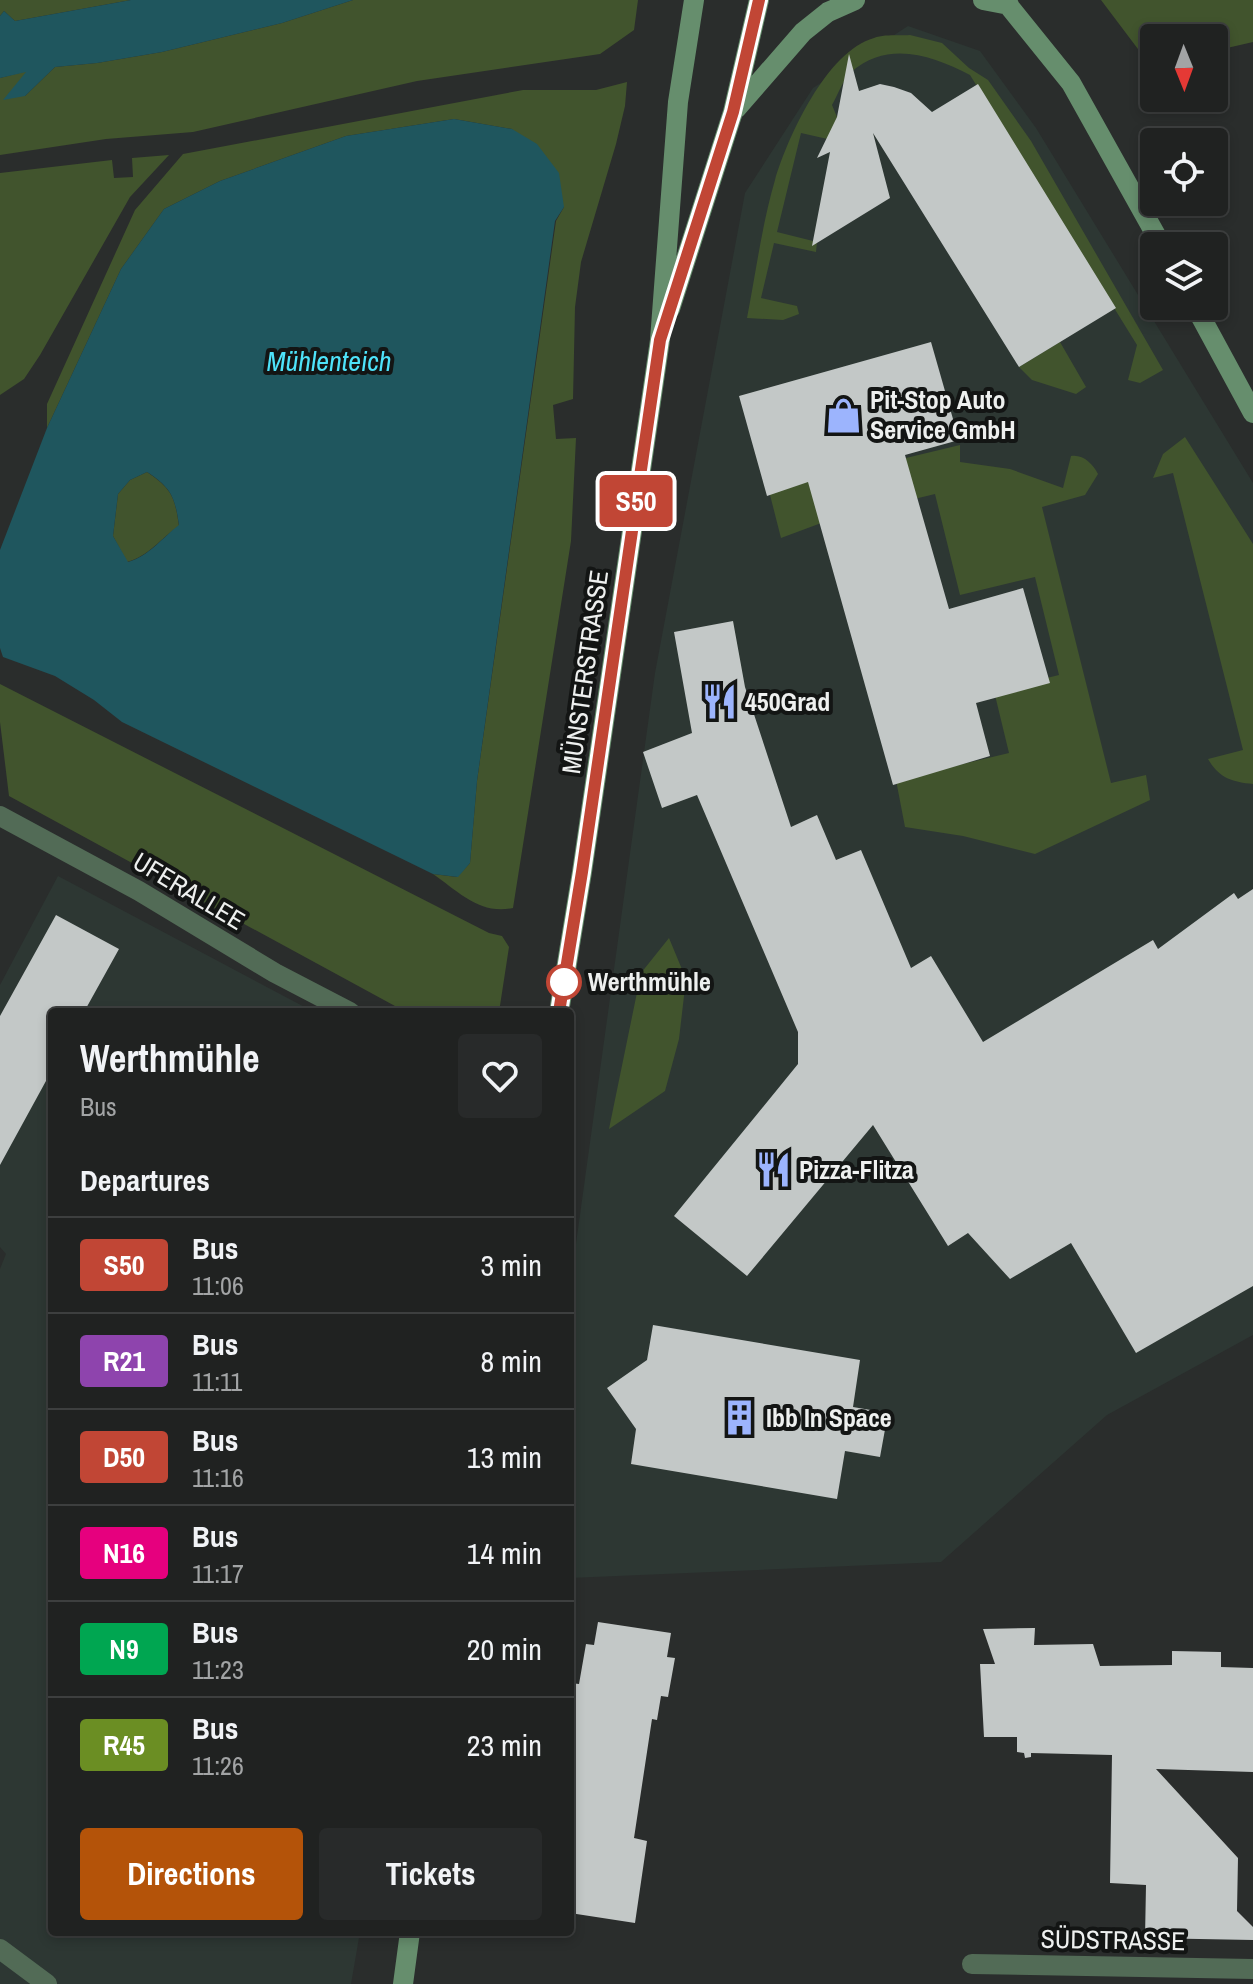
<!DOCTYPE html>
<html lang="en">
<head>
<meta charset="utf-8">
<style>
  :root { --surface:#202221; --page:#282a2a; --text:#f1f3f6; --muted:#a2a4a5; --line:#3d3f3f; --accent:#b45309 }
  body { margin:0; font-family:"Archivo Narrow",sans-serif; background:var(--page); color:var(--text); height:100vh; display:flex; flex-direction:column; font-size:30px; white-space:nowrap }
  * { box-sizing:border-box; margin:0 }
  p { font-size:26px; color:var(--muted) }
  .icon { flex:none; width:44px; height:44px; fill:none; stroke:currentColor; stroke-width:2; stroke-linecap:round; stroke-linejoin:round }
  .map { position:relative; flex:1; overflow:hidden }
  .panel { position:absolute; left:48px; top:1008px; width:526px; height:928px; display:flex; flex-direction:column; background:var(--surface); border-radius:8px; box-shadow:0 4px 12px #0003,0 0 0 2px var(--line) }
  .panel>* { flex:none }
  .badge { padding:0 16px; border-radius:6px; font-size:28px; line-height:52px }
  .needle { width:52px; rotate:179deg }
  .buttons { position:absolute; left:1140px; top:24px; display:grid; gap:16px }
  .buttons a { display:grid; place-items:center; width:88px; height:88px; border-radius:8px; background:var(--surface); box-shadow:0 4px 12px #0003,0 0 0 2px var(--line); font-size:40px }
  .map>.badge { position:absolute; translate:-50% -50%; box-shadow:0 0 0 4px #fff }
  h2 { padding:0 32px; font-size:30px; line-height:72px }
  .round { display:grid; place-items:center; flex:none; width:84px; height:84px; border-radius:8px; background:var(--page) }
  .head { display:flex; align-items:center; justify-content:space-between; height:136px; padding:0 32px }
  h1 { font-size:38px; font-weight:700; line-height:60px }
  .action { display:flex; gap:16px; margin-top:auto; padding:16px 32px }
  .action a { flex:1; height:92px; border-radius:8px; background:var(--accent); color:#fff; font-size:32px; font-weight:700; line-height:92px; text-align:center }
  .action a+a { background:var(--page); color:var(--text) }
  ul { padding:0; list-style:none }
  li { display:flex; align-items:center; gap:24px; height:96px; padding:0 32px; border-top:2px solid var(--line) }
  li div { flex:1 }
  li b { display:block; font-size:30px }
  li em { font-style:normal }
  li .badge { min-width:88px; font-weight:700; text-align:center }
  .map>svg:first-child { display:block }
  .built { fill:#2d3733 }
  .green { fill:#41542d }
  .water { fill:#1f565e; fill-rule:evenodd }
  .building { fill:#c3c8c7 }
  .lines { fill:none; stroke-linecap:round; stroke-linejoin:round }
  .street { stroke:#526b56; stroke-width:20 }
  .secondary { stroke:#668e6d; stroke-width:20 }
  .line-casing { stroke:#fff; stroke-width:18 }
  .line { stroke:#c14635; stroke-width:12 }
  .stop-dot { fill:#fff; stroke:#c14635; stroke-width:4 }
  .labels { text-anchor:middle; stroke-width:8; stroke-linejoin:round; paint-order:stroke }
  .poi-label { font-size:26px; font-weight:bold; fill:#eef0ef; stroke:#131514; text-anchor:start }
  .street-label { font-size:26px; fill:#eef0ef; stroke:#131514 }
  .stop-label { font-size:26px; font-weight:bold; fill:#eef0ef; stroke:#131514; text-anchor:start }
  .water-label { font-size:28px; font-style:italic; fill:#4ee3fa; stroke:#131514 }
</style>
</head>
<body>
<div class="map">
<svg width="1253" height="1984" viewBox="0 0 1253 1984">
  <rect width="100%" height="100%" fill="#2a2d2c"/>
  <path class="built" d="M 908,26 L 980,51 L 1036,128 L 1253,483 L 1253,1335 L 1107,1415 L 941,1562 L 570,1578 L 570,1287 L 655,673 L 745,193 L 813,88 Z
    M 58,876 L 314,1012 L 52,1012 L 52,1932 L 360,1932 L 351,1984 L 0,1984 L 0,1269 L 6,1254 L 0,1247 L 0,985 Z"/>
  <path class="green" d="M 0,0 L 131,0 L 15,21 L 4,11 L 0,16 Z
    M 353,0 L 638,0 L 634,30 L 600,54 L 417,81 L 193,132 L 106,139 L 0,155 L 0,78 L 27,71 L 25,96 L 55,67 L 97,63 L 162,52 L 282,23 Z
    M 1101,0 L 1253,0 L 1253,42 L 1214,51 L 1214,38 L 1154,38 L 1154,64 L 1150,65 Z
    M 910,35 L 942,43 L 969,68 L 988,80 L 1031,141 L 1163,370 L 1140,383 L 1128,380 L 1137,345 L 970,75 C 932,55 888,40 851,72 C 843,79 838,95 832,105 L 837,117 L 832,140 L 801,133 L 777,232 L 817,242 L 816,252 L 774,243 L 761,298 L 797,306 L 799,314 L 783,320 L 747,318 C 756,272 762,224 775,180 C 788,136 827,51 874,38 C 884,34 899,36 910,35 Z
    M 627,82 L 625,106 L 616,144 L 581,262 L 575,307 L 573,399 L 553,405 L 556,439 L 576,438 L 571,541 L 513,908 C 480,915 459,892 433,874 L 457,877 L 470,863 L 477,781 L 556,221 L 564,207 L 512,129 L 454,119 L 346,136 L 220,181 L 164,209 L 121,269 L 47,428 L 47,404 L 135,210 L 183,154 L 523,90 L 596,90 Z
    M 169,155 L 130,197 L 40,355 L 24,379 L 0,395 L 0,173 L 112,160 L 114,178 L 133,177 L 132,158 Z
    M 1060,342 L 1086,387 L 1076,394 L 1032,380 L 1019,367 Z
    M 1185,437 L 1253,544 L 1253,784 C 1232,782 1219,778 1208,759 L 1243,750 L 1173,473 L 1153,478 L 1163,454 Z
    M 960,445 L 960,462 L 1010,469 L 1063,488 L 1071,456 C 1083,454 1093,464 1098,474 L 1085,495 L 1042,507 L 1111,783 L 1146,775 L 1150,800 L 1035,854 L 963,836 L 905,827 L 896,780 L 1009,753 L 994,691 L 1059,675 L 1035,577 L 960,595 L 935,494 L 832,519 L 781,538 L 769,491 Z
    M 147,472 C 172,489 175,497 179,526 C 161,538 149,556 127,562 L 113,536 L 118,494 L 130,480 Z
    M 0,684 L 489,933 L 502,936 L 509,947 L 499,1012 L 406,1012 L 9,796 L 0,722 Z
    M 669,938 L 686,979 L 679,1039 L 665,1091 L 609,1129 L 641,973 Z"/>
  <path class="water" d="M 131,0 L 353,0 L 282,23 L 162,52 L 97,63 L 55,67 L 25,96 L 3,100 L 26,72 L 0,78 L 0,16 L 4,11 L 15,21 Z
    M 454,119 L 512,129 L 537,144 L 559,173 L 564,207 L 555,221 L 477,781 L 470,863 L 458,877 L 433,874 L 122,722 L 94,700 L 55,676 L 3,657 L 0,648 L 0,550 L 47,428 L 121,269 L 164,209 L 220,181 L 346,136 ZM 147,472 C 172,488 175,498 179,525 C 162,538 149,556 128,562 L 113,536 L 118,494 L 130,480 Z"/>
  <path class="building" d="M 849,54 L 859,91 L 880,84 L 894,87 L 911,93 L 932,112 L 978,84 L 1116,308 L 1019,367 L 873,133 L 890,198 L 812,246 L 830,152 L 817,158 L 837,117 Z
    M 931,342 L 959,440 L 905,455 L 949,609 L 1023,588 L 1050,683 L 976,703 L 990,756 L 893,785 L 808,482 L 767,496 L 739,396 Z
    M 733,621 L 745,687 L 791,827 L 817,815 L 836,860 L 861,850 L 911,968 L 931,956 L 983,1042 L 1153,940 L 1158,949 L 1234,893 L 1238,899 L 1253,889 L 1253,1286 L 1136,1353 L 1071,1243 L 1010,1279 L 968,1233 L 948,1246 L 873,1125 L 747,1276 L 674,1216 L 798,1064 L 798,1032 L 697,795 L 662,808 L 643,752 L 692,733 L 674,632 Z
    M 56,915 L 119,949 L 84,1012 L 52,1012 L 52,1070 L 0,1165 L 0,1016 Z
    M 653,1325 L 860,1360 L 853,1407 L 888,1413 L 880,1457 L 845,1451 L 837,1499 L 631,1464 L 636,1429 L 607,1388 L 647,1360 Z
    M 598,1622 L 671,1633 L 667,1657 L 675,1658 L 668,1697 L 661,1696 L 657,1720 L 652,1719 L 634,1838 L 647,1841 L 635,1923 L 570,1913 L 570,1683 L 579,1684 L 586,1644 L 594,1645 Z
    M 1035,1628 L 1034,1645 L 1093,1644 L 1100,1666 L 1172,1665 L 1172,1651 L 1221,1652 L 1221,1667 L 1253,1668 L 1253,1772 L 1156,1769 L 1238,1858 L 1237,1911 L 1253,1927 L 1253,1940 L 1145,1938 L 1146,1885 L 1110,1883 L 1112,1755 L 1031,1753 L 1031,1757 L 1025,1758 L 1024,1753 L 1017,1752 L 1017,1737 L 984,1737 L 980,1664 L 995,1664 L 983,1629 Z"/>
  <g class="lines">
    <path class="street" d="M 0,816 L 139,891 L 275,973 L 350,1012
      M 0,1949 L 47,1984
      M 972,1964 L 1253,1969"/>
    <path class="secondary" d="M 983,0 L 1009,5
      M 1004,0 L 1071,83 L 1162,246
      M 736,109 L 803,32 L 828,12 L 855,0
      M 1195,306 L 1253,413
      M 670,309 L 733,112 L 759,0
      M 559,1012 L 582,872 L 660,340 L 678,102 L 694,0
      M 403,1984 L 410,1932"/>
  </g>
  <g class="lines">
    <defs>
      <path id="line" d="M 559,1012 L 582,872 L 660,340 L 733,112 L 759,0"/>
    </defs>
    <use href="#line" class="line-casing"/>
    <use href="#line" class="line"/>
  </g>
  <defs>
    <symbol id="shop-bare" viewBox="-9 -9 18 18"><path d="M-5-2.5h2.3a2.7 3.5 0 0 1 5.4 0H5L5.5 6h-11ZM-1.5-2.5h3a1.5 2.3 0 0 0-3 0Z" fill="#9cb4fd" stroke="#131514" stroke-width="2.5" paint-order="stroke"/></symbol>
    <symbol id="restaurant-bare" viewBox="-9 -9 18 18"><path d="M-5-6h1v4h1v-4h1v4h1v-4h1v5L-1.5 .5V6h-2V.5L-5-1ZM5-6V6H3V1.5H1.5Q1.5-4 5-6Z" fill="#9cb4fd" stroke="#131514" stroke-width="2.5" paint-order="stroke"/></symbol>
    <symbol id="building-bare" viewBox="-9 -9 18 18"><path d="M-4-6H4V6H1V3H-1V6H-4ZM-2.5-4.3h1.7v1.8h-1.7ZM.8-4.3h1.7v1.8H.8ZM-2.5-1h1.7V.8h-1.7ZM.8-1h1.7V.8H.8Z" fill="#9cb4fd" stroke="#131514" stroke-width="2.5" paint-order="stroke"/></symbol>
  </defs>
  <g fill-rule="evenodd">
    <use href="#shop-bare" x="818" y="390" width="51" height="51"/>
    <use href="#restaurant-bare" x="694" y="676" width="51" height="51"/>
    <use href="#restaurant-bare" x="748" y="1144" width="51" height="51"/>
    <use href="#building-bare" x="714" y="1392" width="51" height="51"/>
  </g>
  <circle class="stop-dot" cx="564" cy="982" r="16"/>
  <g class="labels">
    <g class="poi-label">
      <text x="870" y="409">Pit-Stop Auto<tspan x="870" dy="30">Service GmbH</tspan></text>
      <text x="745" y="711">450Grad</text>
      <text x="799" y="1179">Pizza-Flitza</text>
      <text x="766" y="1427">Ibb In Space</text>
    </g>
    <g class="street-label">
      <text transform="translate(585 672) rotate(-82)" y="9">MÜNSTERSTRASSE</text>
      <text transform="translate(189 891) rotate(31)" y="9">UFERALLEE</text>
      <text transform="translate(1113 1940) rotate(1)" y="9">SÜDSTRASSE</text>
    </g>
    <g class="stop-label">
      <text x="588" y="991">Werthmühle</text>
    </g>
    <g class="water-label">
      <text x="329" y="371">Mühlenteich</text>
    </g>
  </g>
</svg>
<div class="buttons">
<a><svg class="needle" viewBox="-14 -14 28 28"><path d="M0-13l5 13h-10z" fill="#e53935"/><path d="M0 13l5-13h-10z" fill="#a2a4a5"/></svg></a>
<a><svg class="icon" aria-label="locate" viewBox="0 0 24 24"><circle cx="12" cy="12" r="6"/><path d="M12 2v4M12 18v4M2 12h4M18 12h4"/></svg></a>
<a><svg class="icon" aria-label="layers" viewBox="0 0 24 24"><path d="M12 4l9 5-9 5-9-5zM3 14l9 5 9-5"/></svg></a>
</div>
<b class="badge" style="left:636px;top:501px;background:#c14635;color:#fff">S50</b>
<section class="panel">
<div class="head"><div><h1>Werthmühle</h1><p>Bus</p></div><a class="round"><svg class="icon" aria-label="heart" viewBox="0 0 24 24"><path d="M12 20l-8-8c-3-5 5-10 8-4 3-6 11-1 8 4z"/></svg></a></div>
<h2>Departures</h2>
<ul>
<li><span class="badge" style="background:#c14635;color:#fff">S50</span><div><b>Bus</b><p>11:06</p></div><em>3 min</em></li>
<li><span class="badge" style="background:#8e44ad;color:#fff">R21</span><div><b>Bus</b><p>11:11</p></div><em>8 min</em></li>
<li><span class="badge" style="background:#c14635;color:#fff">D50</span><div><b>Bus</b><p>11:16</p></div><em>13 min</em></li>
<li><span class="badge" style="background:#e6007e;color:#fff">N16</span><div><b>Bus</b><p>11:17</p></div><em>14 min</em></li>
<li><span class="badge" style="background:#00a651;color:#fff">N9</span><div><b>Bus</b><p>11:23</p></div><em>20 min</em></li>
<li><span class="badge" style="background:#6b8e23;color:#fff">R45</span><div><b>Bus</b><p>11:26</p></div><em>23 min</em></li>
</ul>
<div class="action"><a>Directions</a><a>Tickets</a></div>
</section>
</div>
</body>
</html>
